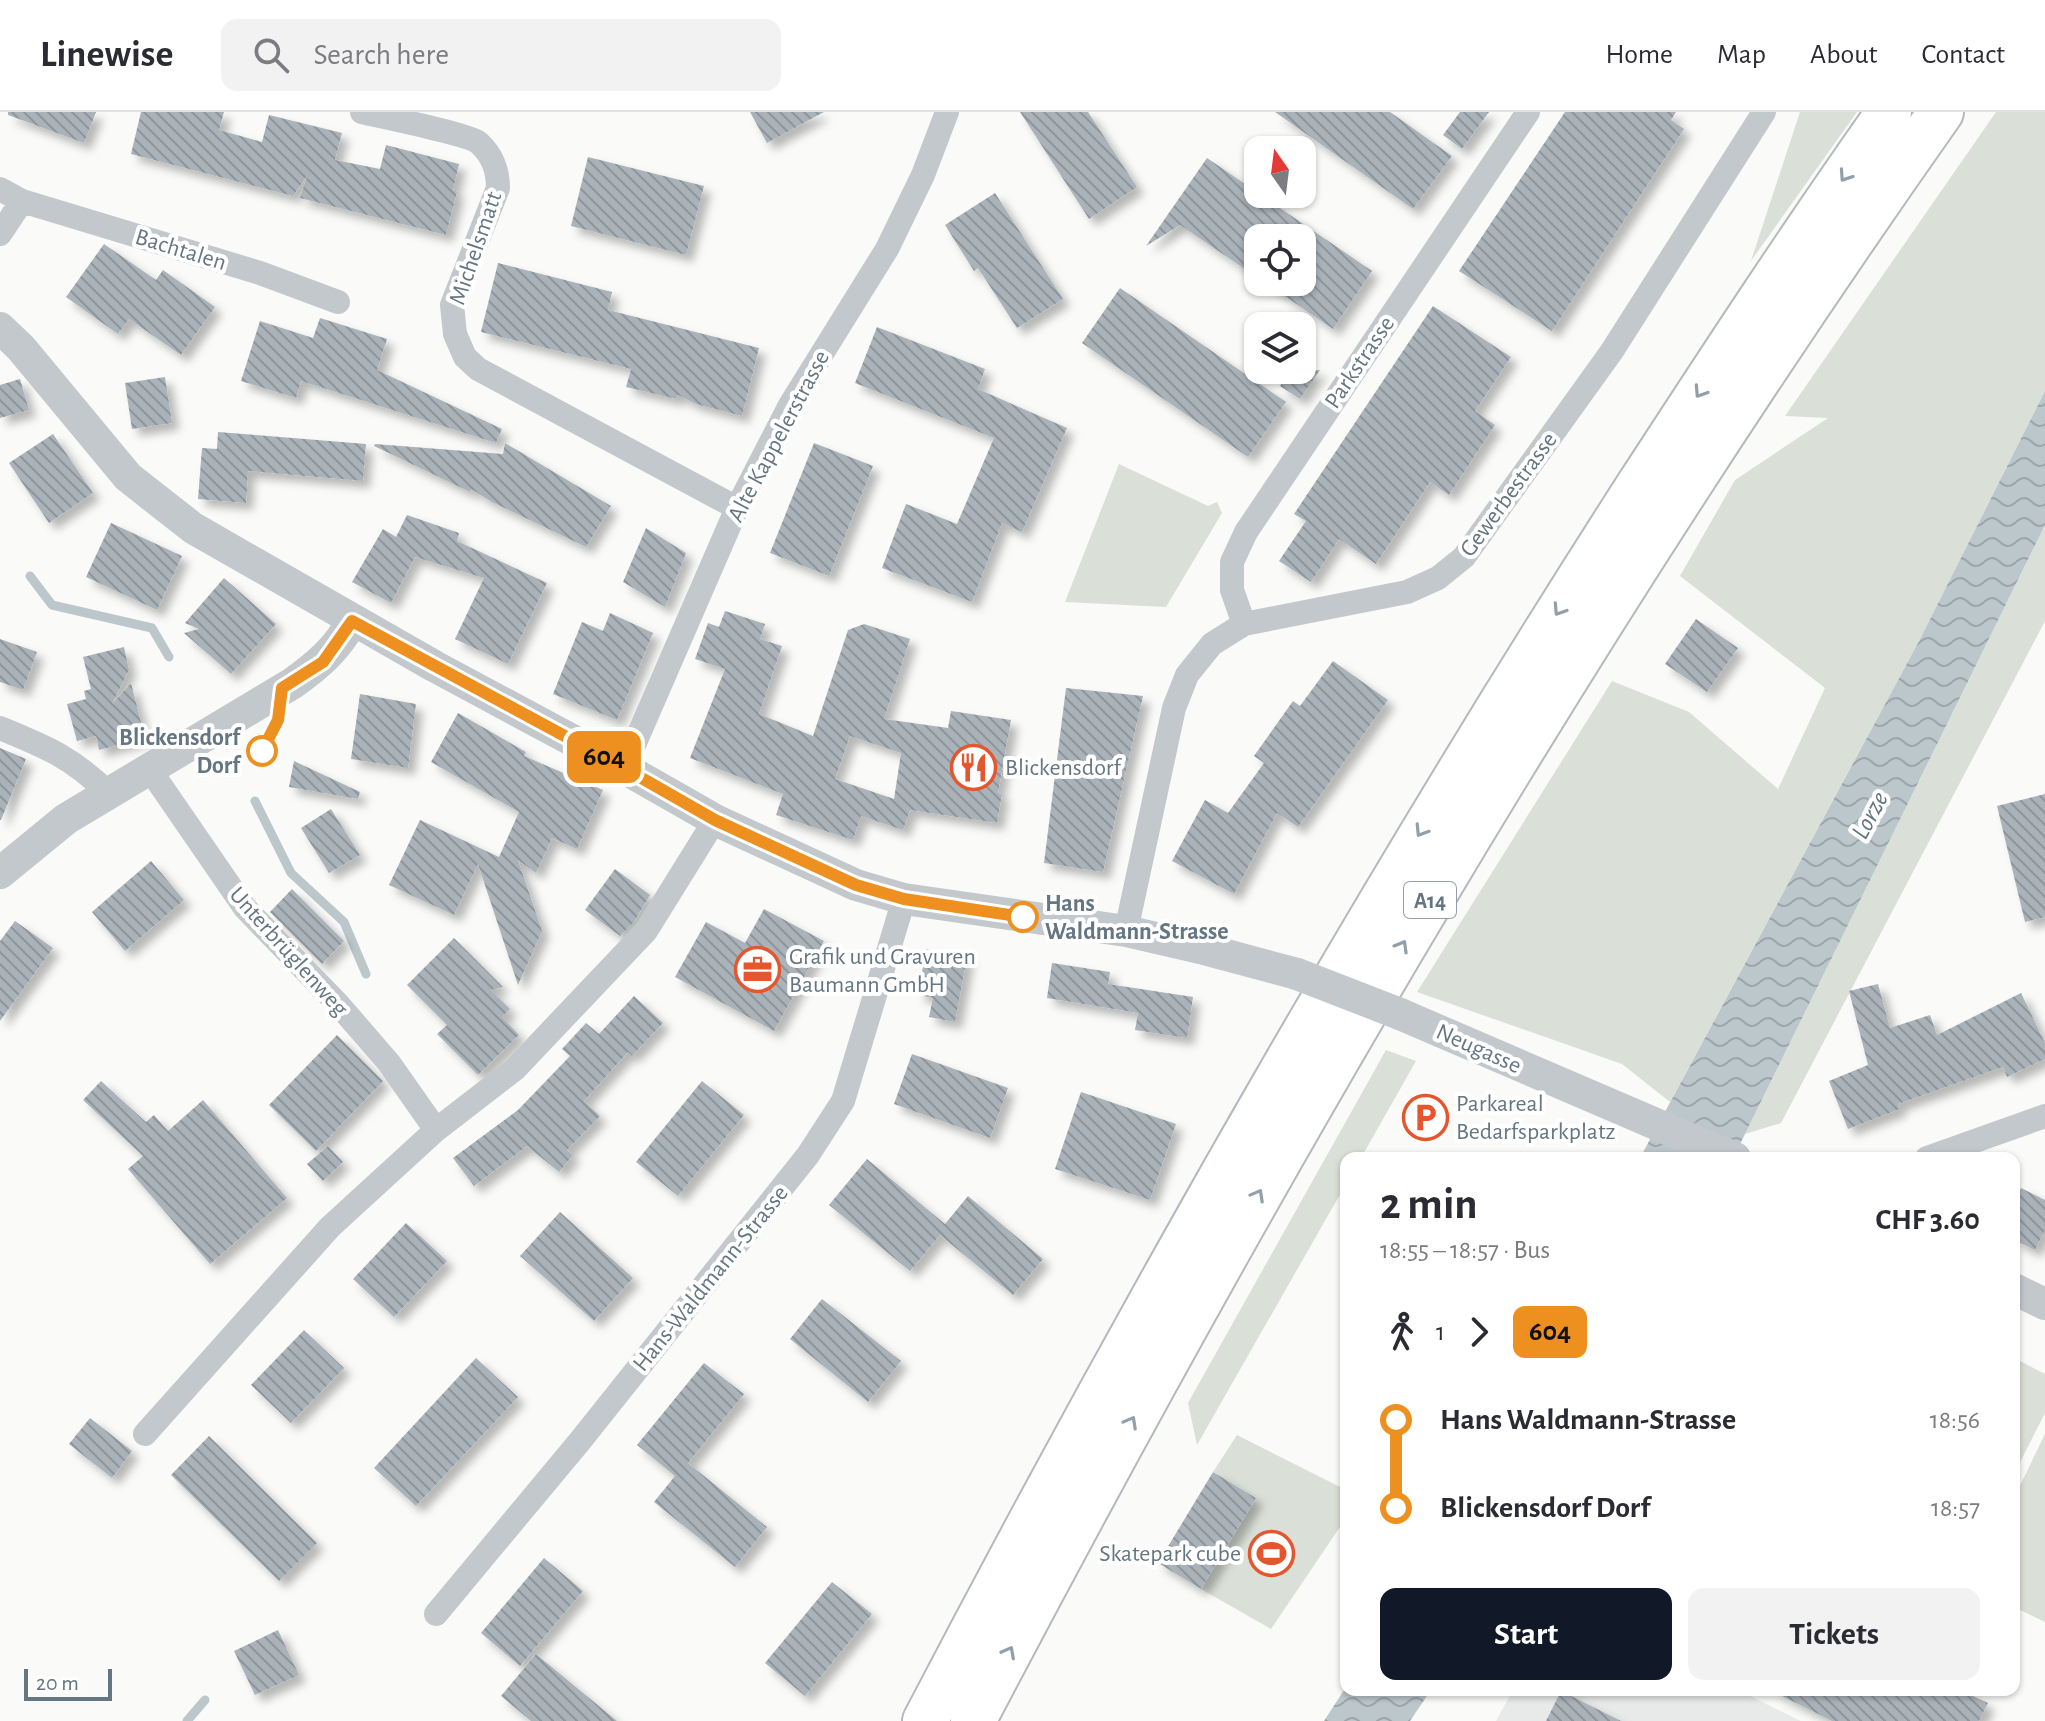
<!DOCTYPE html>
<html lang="en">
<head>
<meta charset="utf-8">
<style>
  :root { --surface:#fff; --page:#f2f2f3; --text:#2b2b33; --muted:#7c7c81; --line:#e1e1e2; --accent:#111827 }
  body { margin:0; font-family:"Alegreya Sans",sans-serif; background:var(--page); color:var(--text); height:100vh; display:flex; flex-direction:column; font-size:30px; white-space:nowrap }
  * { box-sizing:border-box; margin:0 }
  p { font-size:26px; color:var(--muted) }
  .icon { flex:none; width:44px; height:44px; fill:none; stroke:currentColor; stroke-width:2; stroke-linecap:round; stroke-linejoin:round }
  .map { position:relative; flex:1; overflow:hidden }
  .drawer { position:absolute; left:1340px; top:1040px; width:680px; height:544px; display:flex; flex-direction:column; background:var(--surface); border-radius:16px; box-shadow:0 2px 6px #0004 }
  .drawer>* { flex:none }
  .badge { padding:0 16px; border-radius:12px; font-size:28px; line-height:52px }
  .needle { width:52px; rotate:346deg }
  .fabs { position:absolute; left:1244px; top:24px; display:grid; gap:16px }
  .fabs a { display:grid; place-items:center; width:72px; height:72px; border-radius:16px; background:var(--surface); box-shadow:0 2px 6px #0004; font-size:40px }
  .scale { position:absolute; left:24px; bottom:20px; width:88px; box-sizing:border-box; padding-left:8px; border:4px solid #657683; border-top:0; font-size:22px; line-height:28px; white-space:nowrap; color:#657683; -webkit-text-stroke:6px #fff; paint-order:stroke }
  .map>.badge { position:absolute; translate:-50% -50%; box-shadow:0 0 0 4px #fff }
  .legs { display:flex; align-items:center; gap:12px; height:88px; padding:0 40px; font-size:26px }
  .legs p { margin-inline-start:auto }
  .headline { display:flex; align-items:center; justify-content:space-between; height:136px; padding:0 40px }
  h1 { font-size:44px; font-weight:700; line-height:60px }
  .primary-button { display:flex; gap:16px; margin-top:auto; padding:16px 40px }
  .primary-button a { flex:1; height:92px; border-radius:16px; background:var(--accent); color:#fff; font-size:32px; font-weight:700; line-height:92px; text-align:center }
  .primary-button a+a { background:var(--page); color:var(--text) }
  ul { padding:0 40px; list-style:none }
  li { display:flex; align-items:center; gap:28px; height:88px; font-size:30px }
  li i { display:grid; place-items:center; width:12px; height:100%; margin:0 10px; background:currentColor }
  li i::after { content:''; width:20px; height:20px; margin:-10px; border:6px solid; border-radius:50%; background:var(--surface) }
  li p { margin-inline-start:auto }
  li:first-child i { background:linear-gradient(#0000 50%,currentColor 0) }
  li:last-child i { background:linear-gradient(currentColor 50%,#0000 0) }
  header { display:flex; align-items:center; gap:48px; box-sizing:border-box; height:112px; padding:0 40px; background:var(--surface); border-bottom:2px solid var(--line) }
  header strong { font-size:38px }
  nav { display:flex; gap:44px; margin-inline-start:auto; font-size:28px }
  .search { width:560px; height:72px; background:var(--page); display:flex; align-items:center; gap:20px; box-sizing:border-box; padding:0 28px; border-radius:16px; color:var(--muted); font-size:30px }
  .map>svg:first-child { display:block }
  .built { fill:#e8e9e9 }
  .green { fill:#dadfd7 }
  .water { fill:url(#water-waves) }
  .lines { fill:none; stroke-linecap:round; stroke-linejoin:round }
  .stream { stroke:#bbc7cb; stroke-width:9 }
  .building { fill:url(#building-back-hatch); fill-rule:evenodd; filter:url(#shadow) }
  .motorway-casing { stroke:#b4b9bd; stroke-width:48 }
  .minor { stroke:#c3c8cc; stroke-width:24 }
  .tertiary { stroke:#c3c8cc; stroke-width:32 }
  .motorway { stroke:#fff; stroke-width:44 }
  .tertiary-bridge { stroke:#c3c8cc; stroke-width:32 }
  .oneway { stroke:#939fa8 }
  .line-1-casing { stroke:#fff; stroke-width:18 }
  .line-1 { stroke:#ee901f; stroke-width:12 }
  .stop-1-dot { fill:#fff; stroke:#ee901f; stroke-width:4 }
  .labels { text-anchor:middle; stroke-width:8; stroke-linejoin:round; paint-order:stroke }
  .shield { fill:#fff; stroke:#939fa8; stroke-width:2 }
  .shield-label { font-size:22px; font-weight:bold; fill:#657683 }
  .street-label { font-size:24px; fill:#657683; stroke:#fff }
  .stop-label { font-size:24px; font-weight:bold; fill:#657683; stroke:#fff; text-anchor:end }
  .poi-label { font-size:24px; fill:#657683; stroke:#fff; text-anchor:start }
  .water-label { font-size:26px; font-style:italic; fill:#60757c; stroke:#fff }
</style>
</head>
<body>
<header>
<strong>Linewise</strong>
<div class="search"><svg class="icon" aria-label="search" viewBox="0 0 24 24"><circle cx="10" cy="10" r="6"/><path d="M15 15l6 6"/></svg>Search here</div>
<nav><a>Home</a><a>Map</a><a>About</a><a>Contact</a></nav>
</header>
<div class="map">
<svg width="2045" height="1609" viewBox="0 0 2045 1609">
  <defs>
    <pattern id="water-waves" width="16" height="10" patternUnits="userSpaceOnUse" patternTransform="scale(2)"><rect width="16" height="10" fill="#bbc7cb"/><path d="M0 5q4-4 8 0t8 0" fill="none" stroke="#9ca6aa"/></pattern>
    <pattern id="building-back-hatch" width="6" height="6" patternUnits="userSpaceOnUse" patternTransform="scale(2)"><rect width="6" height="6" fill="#aab3b9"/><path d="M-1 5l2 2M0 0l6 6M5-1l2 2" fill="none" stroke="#8e969c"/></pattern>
    <filter id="shadow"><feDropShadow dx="7" dy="7" stdDeviation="4" flood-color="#0004"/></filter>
  </defs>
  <rect width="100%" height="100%" fill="#fafaf8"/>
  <path class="built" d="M 1513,1578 L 1738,1578 L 1801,1609 L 1496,1609 Z"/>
  <path class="green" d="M 1800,0 L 1857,0 L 1751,149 Z
    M 1996,0 L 2045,0 L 2045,279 L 1918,531 L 1670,990 L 1622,952 L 1417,880 L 1612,569 L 1689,600 L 1778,677 L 1825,576 L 1680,464 L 1735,368 L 1828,306 L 1785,304 Z
    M 1119,352 L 1208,394 L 1217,390 L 1222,401 L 1166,495 L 1065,490 Z
    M 2045,413 L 2045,509 L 1781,1011 L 1745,1022 Z
    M 1386,938 L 1416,949 L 1361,1046 L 1346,1046 L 1346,1072 L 1197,1333 L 1188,1291 Z
    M 2014,1246 L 2045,1262 L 2045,1301 L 2014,1362 Z
    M 2045,1322 L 2045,1510 L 2014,1495 L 2014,1386 Z
    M 1237,1323 L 1346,1378 L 1346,1406 L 1271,1517 L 1201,1477 L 1256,1386 L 1213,1360 Z"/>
  <path class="water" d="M 2045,279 L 2045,413 L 1745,1022 L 1733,1046 L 1640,1046 L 1918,531 Z
    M 1346,1575 L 1346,1578 L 1431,1578 L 1410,1609 L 1324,1609 Z"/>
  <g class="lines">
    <path class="stream" d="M 30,464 L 52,493 L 152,516 L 169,545
      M 255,689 L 291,761 L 344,810 L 366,862
      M 187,1609 L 205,1588"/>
  </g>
  <path class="building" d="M 8,0 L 96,0 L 84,31 L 8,3 Z
    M 141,0 L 224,0 L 219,18 L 262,30 L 269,3 L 342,21 L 335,48 L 380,57 L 386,33 L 459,52 L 453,78 L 457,80 L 446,123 L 300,86 L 307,64 L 293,84 L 131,42 Z
    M 750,0 L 824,0 L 767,31 Z
    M 1020,0 L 1088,0 L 1137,75 L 1089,107 Z
    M 1275,0 L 1390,0 L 1452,44 L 1413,97 Z
    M 1460,0 L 1489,0 L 1462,37 L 1443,23 Z
    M 1565,0 L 1676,0 L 1671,8 L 1684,17 L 1552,219 L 1459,159 Z
    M 588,45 L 704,74 L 686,143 L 571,114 Z
    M 1207,46 L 1372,159 L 1333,217 L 1264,170 L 1302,170 L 1302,126 L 1258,126 L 1258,166 L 1180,113 L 1146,134 Z
    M 995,81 L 1063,187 L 1017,216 L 978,156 L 974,159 L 945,113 Z
    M 104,132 L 156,168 L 163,158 L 215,195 L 181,243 L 129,207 L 118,222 L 66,185 Z
    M 498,151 L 612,180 L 608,198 L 759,236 L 742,304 L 696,292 L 678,283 L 676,287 L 626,275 L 631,257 L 481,220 Z
    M 1120,176 L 1286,290 L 1248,345 L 1082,231 Z
    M 1433,194 L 1511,245 L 1475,299 L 1495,313 L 1449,383 L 1430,370 L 1376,452 L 1339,427 L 1311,470 L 1279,449 L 1306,409 L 1294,402 Z
    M 320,206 L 387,227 L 377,258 L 502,317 L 496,331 L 301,269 L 296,286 L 241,269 L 260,209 L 313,226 Z
    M 877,215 L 985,257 L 978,277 L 1067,316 L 1022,420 L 1002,411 L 972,490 L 882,456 L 906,392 L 957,412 L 994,326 L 855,271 Z
    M 1291,258 L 1320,258 L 1300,287 L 1280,274 Z
    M 165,265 L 172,311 L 132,317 L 125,271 Z
    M 20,267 L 29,298 L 0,306 L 0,273 Z
    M 218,320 L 366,332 L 363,369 L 248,359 L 246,391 L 198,387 L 202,336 L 217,337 Z
    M 53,322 L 93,381 L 49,411 L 9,351 Z
    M 505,331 L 611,394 L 586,435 L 492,390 L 471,377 L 470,380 L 374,334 L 375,332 L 503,342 Z
    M 814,331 L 873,354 L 829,464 L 770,441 Z
    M 407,403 L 459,421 L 457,429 L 547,471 L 508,552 L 455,527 L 484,466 L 415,445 L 391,491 L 352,470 L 383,417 L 396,425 Z
    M 111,411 L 182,444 L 157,498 L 86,465 Z
    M 646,416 L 686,441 L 665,495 L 623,470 Z
    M 224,466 L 276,512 L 231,562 L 184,521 L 199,517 L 185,511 Z
    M 725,499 L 765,512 L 760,527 L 782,534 L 759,602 L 813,624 L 848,518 L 864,512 L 910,527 L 884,607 L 948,616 L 951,599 L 1011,608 L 998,681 L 1002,682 L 997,711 L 910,698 L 903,718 L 861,704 L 853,728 L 776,703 L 783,682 L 690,646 L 725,557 L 695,547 L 708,511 L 719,515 ZM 850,624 L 901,641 L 894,687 L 835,667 Z
    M 610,501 L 653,521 L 617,608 L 553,582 L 582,510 L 603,519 Z
    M 1696,507 L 1738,536 L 1707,580 L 1665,552 Z
    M 0,527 L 37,540 L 23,578 L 0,570 Z
    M 124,535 L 129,558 L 112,592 L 131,571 L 145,626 L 99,638 L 96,624 L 77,629 L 67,592 L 86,587 L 84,579 L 91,577 L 83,545 Z
    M 1333,549 L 1388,588 L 1298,715 L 1277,701 L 1234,782 L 1172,749 L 1205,688 L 1228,701 L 1264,651 L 1254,644 L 1293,589 L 1300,594 Z
    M 1066,576 L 1143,584 L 1103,760 L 1044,751 Z
    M 360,582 L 416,592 L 408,656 L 351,647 Z
    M 458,601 L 526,640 L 524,644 L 603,678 L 577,737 L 552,726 L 536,761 L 518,748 L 542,819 L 518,873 L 478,752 L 454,803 L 389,773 L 420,708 L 499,745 L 519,700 L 431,650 Z
    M 0,636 L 26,647 L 1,708 L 0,708 Z
    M 294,649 L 360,680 L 358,687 L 289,675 Z
    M 2045,682 L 2045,805 L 2025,810 L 1997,694 Z
    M 331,697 L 360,743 L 329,761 L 301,716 Z
    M 151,749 L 184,788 L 125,839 L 92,800 Z
    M 615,757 L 650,783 L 634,810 L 620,824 L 585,798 Z
    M 292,777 L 344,829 L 322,852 L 270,800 Z
    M 764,797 L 824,829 L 774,919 L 675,865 L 706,810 L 745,831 Z
    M 15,809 L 53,836 L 0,909 L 0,829 Z
    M 454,826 L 503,875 L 491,878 L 510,897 L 502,905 L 519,923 L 478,963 L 437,922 L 447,913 L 407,873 Z
    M 926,837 L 967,845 L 955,910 L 929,905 L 933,886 L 918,883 Z
    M 1052,851 L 1110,860 L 1108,872 L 1193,885 L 1187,926 L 1135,918 L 1138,901 L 1047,886 Z
    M 1878,872 L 1890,916 L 1930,903 L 1937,923 L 2021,881 L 2045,931 L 2045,947 L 2007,965 L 2003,955 L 1898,992 L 1900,997 L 1848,1017 L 1829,969 L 1868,953 L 1849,879 Z
    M 634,884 L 663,911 L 632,944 L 628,940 L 584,989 L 600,1004 L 567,1038 L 573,1043 L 559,1060 L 527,1034 L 474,1074 L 453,1046 L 518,998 L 570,944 L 562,937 L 586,911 L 599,922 Z
    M 337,923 L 383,969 L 316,1039 L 269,993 Z
    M 912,942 L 1008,976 L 990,1026 L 894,992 Z
    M 101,969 L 146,1010 L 154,1003 L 168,1019 L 203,988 L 287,1086 L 210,1152 L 128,1057 L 143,1044 L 83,988 Z
    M 702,969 L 744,1003 L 678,1084 L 636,1050 Z
    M 1081,980 L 1176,1012 L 1150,1088 L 1055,1057 Z
    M 328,1034 L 343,1050 L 323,1069 L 307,1052 Z
    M 867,1047 L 945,1112 L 968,1084 L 1043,1147 L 1013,1183 L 940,1123 L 910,1159 L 829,1093 Z
    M 2021,1076 L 2045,1088 L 2045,1118 L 2035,1138 L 2014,1128 L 2014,1091 Z
    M 560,1100 L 633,1166 L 594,1209 L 520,1144 Z
    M 406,1111 L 447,1149 L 394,1205 L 353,1167 Z
    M 822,1187 L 901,1249 L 868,1290 L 790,1227 Z
    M 304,1218 L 344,1256 L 291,1311 L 251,1273 Z
    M 476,1246 L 518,1285 L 416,1394 L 374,1356 Z
    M 704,1251 L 744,1282 L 688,1351 L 767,1415 L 735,1455 L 654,1390 L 675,1364 L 637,1333 Z
    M 90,1306 L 132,1339 L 112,1366 L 69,1332 Z
    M 209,1324 L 317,1431 L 279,1469 L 171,1363 Z
    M 1213,1360 L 1256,1386 L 1201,1477 L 1158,1451 Z
    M 544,1446 L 583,1479 L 520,1554 L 481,1521 Z
    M 832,1470 L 872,1502 L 805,1584 L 765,1551 Z
    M 278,1518 L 299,1563 L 255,1583 L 234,1539 Z
    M 536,1542 L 617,1609 L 531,1609 L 501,1584 Z
    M 1770,1578 L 1960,1578 L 1988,1591 L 1979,1609 L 1832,1609 Z
    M 1561,1579 L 1621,1609 L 1546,1609 Z"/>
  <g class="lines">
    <defs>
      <path id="motorway" d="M 925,1609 C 1145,1188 1380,776 1637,376 C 1719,250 1802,123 1889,0
        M 973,1609 C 1264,1054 1580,512 1941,0"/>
    </defs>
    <use href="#motorway" class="motorway-casing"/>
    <path class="minor" d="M 362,0 C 382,5 468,22 479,31 C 493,44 498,58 498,76 L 452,193 L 455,222 L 465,245 L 478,257 L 737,396
      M 0,77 L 22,89 L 0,122
      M 22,89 L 260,161 L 338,190
      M 1244,512 L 1232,478 L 1232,450 L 1246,420 L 1528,0
      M 0,616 C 46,635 72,645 108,681
      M 624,656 L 737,396 L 790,293 L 887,137 L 923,63 L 947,0
      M 1126,819 L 1174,596 L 1187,563 L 1212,532 L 1244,512 L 1407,480 L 1438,466 L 1464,445 L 1612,239 L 1764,0
      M 436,1018 L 515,957 L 646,819 L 715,708
      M 1927,1046 L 2045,1004
      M 145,1322 L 330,1115 L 436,1018 L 389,951 L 338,892 L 245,796 L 148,655
      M 436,1502 L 580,1329 L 808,1043 L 843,989 L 904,787"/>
    <path class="tertiary" d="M 0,216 L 21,236 L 128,365 L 193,416 L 434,554 L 624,656 L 715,708 L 856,773 L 904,787 L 1126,819 L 1204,837 L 1297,862
      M 0,761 L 66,707 L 293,571 C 318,553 338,536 352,509
      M 1400,902 L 1735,1046
      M 2014,1177 L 2045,1192"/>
    <use href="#motorway" class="motorway"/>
    <path class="tertiary-bridge" d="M 1297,862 L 1400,902"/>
  </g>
  <defs><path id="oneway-chevron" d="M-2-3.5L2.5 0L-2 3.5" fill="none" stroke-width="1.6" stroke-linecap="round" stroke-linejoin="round" transform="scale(2)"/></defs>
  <g class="oneway">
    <use href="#oneway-chevron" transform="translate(1845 64) rotate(124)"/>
    <use href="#oneway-chevron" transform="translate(1700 280) rotate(123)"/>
    <use href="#oneway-chevron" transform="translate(1559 498) rotate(123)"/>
    <use href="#oneway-chevron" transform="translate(1421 719) rotate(122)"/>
    <use href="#oneway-chevron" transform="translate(1402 834) rotate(-60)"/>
    <use href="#oneway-chevron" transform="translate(1258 1083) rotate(-61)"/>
    <use href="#oneway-chevron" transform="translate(1131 1310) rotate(-61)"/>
    <use href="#oneway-chevron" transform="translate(1009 1540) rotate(-62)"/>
  </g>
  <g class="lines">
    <defs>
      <path id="line-1" d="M 262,639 L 278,608 L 282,576 L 323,550 L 352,509 L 624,656 L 715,708 L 856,773 L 904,787 L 1023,805"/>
    </defs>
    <use href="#line-1" class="line-1-casing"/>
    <use href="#line-1" class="line-1"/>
  </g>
  <defs>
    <symbol id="restaurant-ring" viewBox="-11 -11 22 22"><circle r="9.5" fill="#fff" stroke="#e4572e" stroke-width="1.5"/><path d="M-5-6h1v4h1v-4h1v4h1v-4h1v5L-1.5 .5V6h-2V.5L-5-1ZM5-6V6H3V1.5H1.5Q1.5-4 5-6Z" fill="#e4572e"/></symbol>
    <symbol id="office-ring" viewBox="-11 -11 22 22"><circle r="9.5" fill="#fff" stroke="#e4572e" stroke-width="1.5"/><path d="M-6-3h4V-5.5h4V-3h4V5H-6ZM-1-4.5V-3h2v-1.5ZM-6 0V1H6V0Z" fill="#e4572e"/></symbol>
    <symbol id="parking-ring" viewBox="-11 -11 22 22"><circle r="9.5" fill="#fff" stroke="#e4572e" stroke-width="1.5"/><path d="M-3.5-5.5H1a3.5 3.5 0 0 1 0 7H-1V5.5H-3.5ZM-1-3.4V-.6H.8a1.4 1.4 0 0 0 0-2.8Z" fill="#e4572e"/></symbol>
    <symbol id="stadium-ring" viewBox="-11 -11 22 22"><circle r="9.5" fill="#fff" stroke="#e4572e" stroke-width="1.5"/><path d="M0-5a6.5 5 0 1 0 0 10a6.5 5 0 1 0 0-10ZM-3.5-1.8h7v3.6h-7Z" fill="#e4572e"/></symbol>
  </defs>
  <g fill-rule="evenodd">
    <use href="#restaurant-ring" x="948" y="630" width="51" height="51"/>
    <use href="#office-ring" x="732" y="832" width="51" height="51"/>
    <use href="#parking-ring" x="1400" y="980" width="51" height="51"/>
    <use href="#stadium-ring" x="1246" y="1416" width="51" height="51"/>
  </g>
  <g class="stop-1-dot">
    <circle cx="262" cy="639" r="14"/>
    <circle cx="1023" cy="805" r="14"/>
  </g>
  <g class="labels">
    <rect class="shield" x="1404" y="770" width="52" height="36" rx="6"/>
    <g class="shield-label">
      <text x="1430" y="796">A14</text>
    </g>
    <g class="street-label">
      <text transform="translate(475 136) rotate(-71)" y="8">Michelsmatt</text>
      <text transform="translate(181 137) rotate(17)" y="8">Bachtalen</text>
      <text transform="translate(1359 250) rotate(-56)" y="8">Parkstrasse</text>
      <text transform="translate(778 324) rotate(-62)" y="8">Alte Kappelerstrasse</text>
      <text transform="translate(1508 382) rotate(-54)" y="8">Gewerbestrasse</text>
      <text transform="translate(289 839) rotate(48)" y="8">Unterbrüglenweg</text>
      <text transform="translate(1479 936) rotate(24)" y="8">Neugasse</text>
      <text transform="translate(710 1166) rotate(-51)" y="8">Hans-Waldmann-Strasse</text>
    </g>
    <g class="stop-label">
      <text x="240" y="633">Blickensdorf<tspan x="240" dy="28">Dorf</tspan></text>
      <text x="1045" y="799" text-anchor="start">Hans<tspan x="1045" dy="28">Waldmann-Strasse</tspan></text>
    </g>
    <g class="poi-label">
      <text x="1005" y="663">Blickensdorf</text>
      <text x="789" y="852">Grafik und Gravuren<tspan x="789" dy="28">Baumann GmbH</tspan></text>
      <text x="1456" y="999">Parkareal<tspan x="1456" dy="28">Bedarfsparkplatz</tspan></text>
      <text x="1241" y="1449" text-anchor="end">Skatepark cube</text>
    </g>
    <g class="water-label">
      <text transform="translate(1869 703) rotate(-62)" y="9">Lorze</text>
    </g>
  </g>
</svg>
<div class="fabs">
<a><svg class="needle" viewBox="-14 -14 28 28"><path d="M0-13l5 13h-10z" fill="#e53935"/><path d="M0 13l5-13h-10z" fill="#7c7c81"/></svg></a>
<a><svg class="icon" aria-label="locate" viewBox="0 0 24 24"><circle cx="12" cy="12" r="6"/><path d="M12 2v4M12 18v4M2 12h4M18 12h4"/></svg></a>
<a><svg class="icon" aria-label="layers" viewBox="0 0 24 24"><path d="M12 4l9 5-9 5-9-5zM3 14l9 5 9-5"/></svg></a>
</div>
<div class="scale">20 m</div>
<b class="badge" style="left:604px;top:645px;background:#ee901f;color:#111">604</b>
<section class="drawer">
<div class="headline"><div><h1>2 min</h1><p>18:55 – 18:57 · Bus</p></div><b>CHF 3.60</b></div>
<div class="legs"><svg class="icon" aria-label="walk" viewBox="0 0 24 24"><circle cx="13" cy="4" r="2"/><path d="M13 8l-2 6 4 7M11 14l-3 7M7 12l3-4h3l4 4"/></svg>1<svg class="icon" aria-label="forward" viewBox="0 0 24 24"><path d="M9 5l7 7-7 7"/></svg><b class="badge" style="background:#ee901f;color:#111">604</b></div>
<ul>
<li><i style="color:#ee901f"></i><b>Hans Waldmann-Strasse</b><p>18:56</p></li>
<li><i style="color:#ee901f"></i><b>Blickensdorf Dorf</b><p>18:57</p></li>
</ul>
<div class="primary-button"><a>Start</a><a>Tickets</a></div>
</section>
</div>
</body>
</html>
